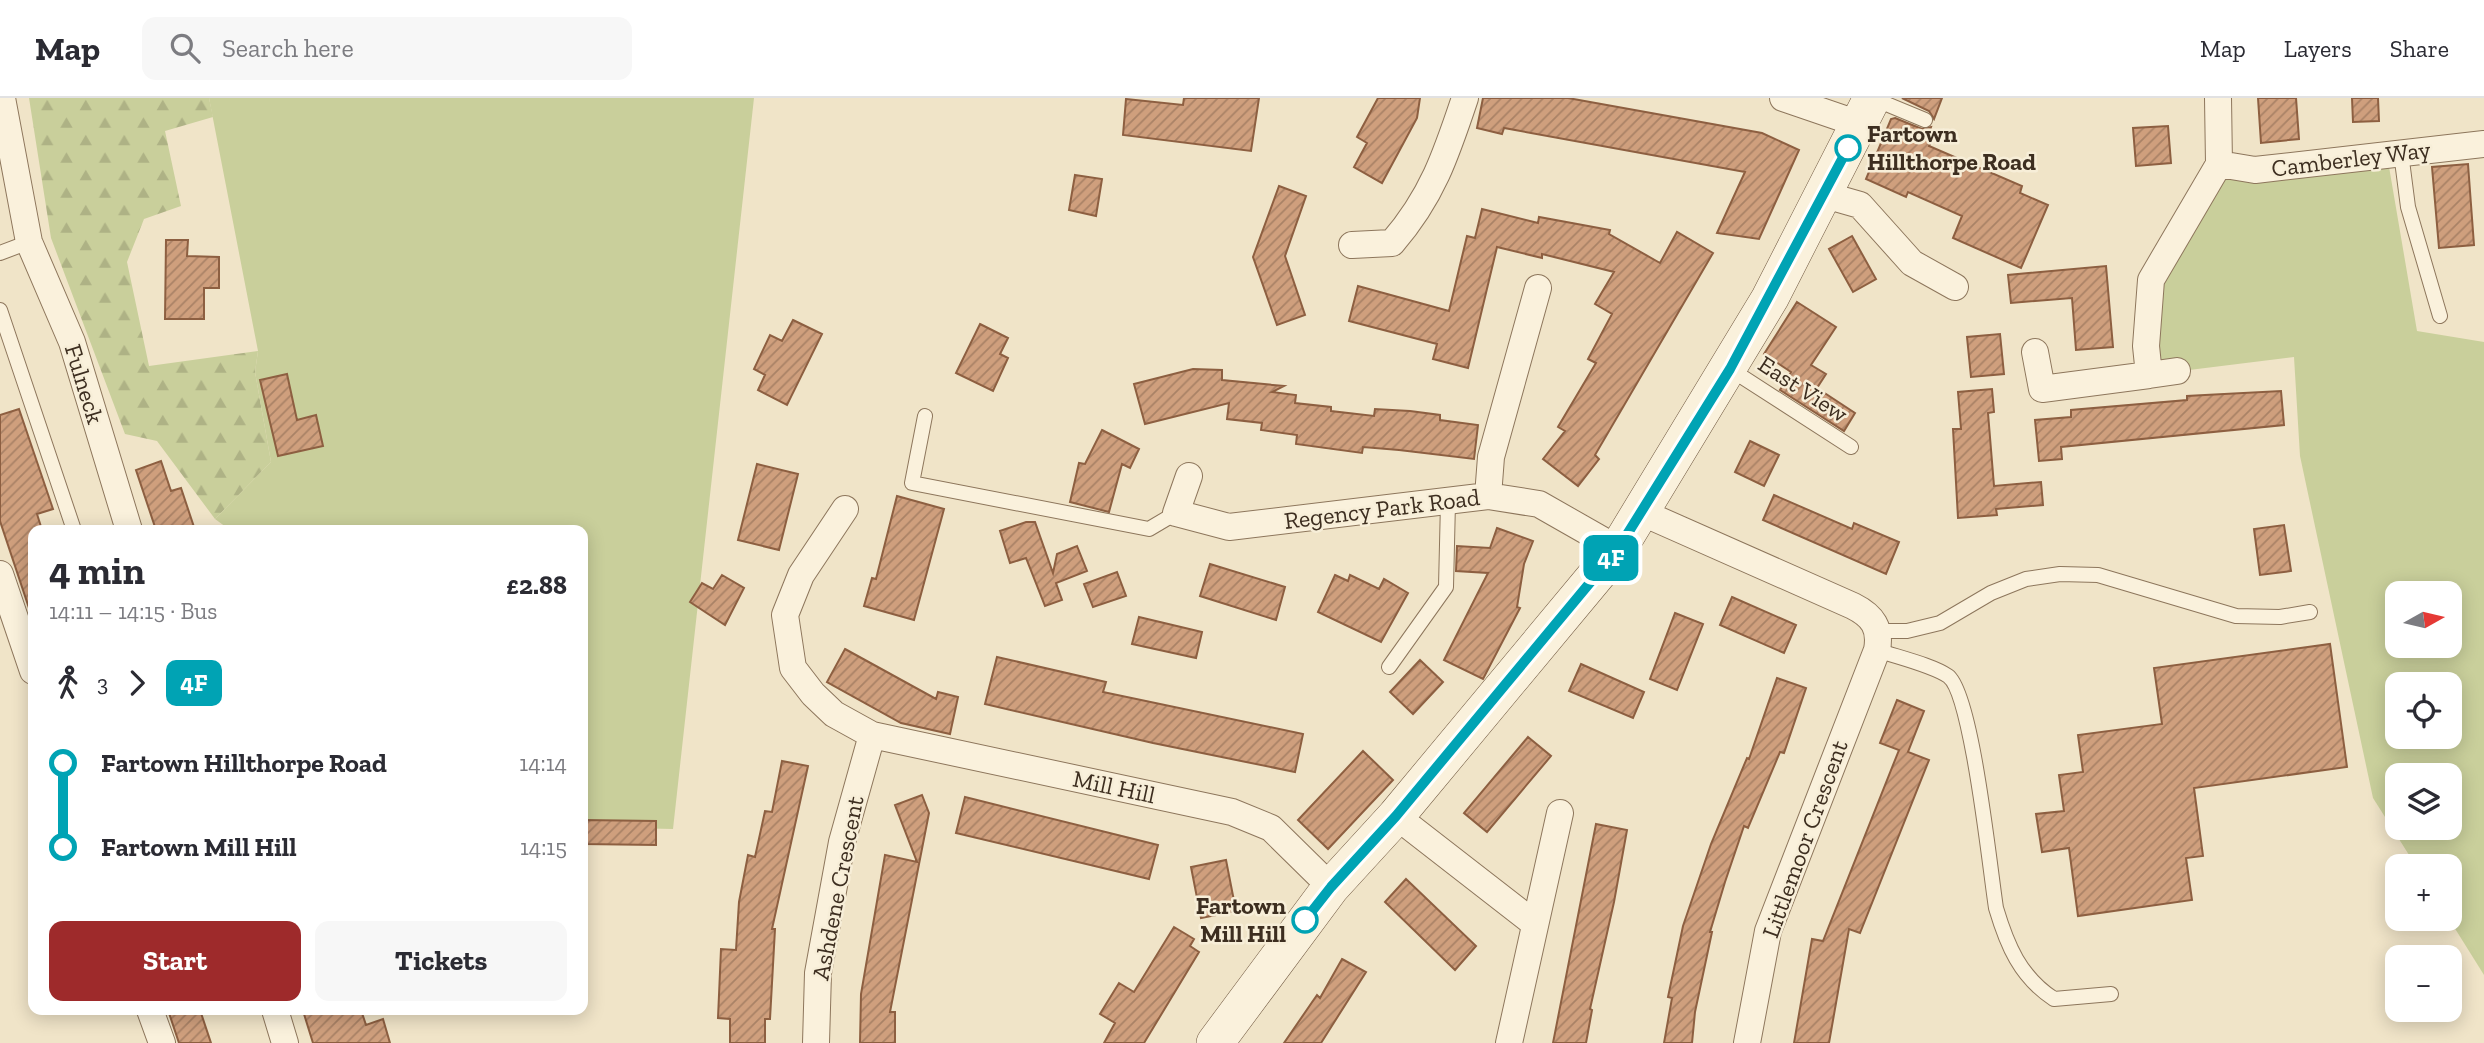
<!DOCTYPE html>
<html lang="en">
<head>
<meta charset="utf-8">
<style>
  :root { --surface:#fff; --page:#f7f7f7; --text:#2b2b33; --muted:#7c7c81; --line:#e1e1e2; --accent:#9e2a2b }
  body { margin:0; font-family:"Zilla Slab",serif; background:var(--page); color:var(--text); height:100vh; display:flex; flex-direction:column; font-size:26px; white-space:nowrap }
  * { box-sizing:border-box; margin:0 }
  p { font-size:23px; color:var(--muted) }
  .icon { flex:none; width:38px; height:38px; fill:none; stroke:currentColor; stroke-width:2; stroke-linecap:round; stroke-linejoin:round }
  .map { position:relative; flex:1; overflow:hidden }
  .sheet { position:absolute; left:28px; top:427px; width:560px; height:490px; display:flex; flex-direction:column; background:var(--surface); border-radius:14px; box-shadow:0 4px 18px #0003 }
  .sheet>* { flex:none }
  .badge { padding:0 14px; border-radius:10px; font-size:24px; line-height:46px }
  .needle { width:46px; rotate:82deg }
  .fabs { position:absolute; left:2385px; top:483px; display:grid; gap:14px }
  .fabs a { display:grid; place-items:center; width:77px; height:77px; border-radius:14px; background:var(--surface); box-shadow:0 4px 18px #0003; font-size:35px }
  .map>.badge { position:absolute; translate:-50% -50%; box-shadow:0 0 0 4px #fff }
  .legs { display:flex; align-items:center; gap:10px; height:77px; padding:0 21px; font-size:23px }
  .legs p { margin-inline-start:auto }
  .summary { display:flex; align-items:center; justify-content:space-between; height:119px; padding:0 21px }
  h1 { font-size:38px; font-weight:700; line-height:52px }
  .button { display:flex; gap:14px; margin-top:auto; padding:14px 21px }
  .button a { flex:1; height:80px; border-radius:14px; background:var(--accent); color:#fff; font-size:28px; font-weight:700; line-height:80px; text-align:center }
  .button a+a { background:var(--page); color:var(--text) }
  ul { padding:0 21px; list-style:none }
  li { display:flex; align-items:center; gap:24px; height:84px; font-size:26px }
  li i { display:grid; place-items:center; width:10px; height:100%; margin:0 9px; background:currentColor }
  li i::after { content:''; width:18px; height:18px; margin:-9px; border:5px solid; border-radius:50%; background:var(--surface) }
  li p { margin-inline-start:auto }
  li:first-child i { background:linear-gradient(#0000 50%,currentColor 0) }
  li:last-child i { background:linear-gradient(currentColor 50%,#0000 0) }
  header { display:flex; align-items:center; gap:42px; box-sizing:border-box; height:98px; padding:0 35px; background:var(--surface); border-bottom:2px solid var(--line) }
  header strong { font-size:33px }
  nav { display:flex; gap:38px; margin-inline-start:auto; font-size:24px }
  .search { width:490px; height:63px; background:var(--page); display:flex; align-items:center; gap:18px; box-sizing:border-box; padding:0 24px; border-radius:14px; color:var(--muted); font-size:26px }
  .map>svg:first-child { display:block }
  .forest { fill:url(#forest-firs) }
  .park { fill:#c9cf9b; fill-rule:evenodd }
  .building { fill:url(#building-hatch); stroke:#8d5f41; stroke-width:2 }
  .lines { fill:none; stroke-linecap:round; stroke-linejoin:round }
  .lane-casing { stroke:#8d765c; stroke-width:16 }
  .street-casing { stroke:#8d765c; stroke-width:28 }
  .secondary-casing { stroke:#6f573f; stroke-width:38 }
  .lane { stroke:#faf1dc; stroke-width:14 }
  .street { stroke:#faf1dc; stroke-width:26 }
  .secondary { stroke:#faf1dc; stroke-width:37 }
  .line-1-casing { stroke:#fff; stroke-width:16 }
  .line-1 { stroke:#00a3b4; stroke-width:10 }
  .stop-1-dot { fill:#fff; stroke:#00a3b4; stroke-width:3.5 }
  .labels { text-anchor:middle; stroke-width:5; stroke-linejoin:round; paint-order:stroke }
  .stop-label { font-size:24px; font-weight:bold; fill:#3d2e20; stroke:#f7eed8; text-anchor:start }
  .street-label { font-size:24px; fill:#3d2e20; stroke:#f7eed8 }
</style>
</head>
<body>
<header>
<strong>Map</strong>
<div class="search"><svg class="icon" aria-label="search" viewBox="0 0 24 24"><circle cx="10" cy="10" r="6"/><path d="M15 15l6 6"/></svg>Search here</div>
<nav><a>Map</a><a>Layers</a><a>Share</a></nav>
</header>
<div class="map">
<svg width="2484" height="945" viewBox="0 0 2484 945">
  <defs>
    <pattern id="forest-firs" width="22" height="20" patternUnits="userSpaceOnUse" patternTransform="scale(1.75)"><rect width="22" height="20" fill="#c9cf9b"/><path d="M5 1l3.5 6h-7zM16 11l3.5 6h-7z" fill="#aeb285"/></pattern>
    <pattern id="building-hatch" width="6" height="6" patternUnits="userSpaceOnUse" patternTransform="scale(1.75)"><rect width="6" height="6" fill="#cf9f7d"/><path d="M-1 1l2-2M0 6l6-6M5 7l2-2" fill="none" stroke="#a98266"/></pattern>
  </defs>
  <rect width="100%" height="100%" fill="#f0e4c8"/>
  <path class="forest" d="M 29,0 L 209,0 L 213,19 L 165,33 L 181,108 L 144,121 L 127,164 L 149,268 L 258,253 L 255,274 L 271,364 L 215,421 L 157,343 L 125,336 L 51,140 Z"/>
  <path class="park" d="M 209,0 L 754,0 L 673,731 L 583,729 L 583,432 L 230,432 L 215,421 L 271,364 L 255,274 L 258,253 Z
    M 2387,57 L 2417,233 L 2484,244 L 2484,877 L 2449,821 L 2450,768 L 2416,768 L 2373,700 L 2300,358 L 2294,259 L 2149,277 L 2151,182 L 2219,66 ZM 2398,495 L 2450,495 L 2450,548 L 2398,548 ZM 2398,586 L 2450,586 L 2450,639 L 2398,639 ZM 2398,677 L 2450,677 L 2450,730 L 2398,730 Z"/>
  <path class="building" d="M 1184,0 L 1259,0 L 1251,53 L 1123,37 L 1126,1 L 1183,7 Z
    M 1378,0 L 1420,0 L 1417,20 L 1382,85 L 1354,69 L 1367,45 L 1357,39 Z
    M 1483,0 L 1568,0 L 1762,35 L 1799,52 L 1759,141 L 1717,135 L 1745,74 L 1504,30 L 1502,36 L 1477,30 Z
    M 1902,0 L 1942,0 L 1934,21 L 1929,13 Z
    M 2258,0 L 2296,0 L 2299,41 L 2261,45 Z
    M 2352,0 L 2378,0 L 2379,23 L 2353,24 Z
    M 1895,20 L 1922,31 L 1931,29 L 1928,38 L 1933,40 L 1929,48 L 2022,88 L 2020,95 L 2048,107 L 2021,170 L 1953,140 L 1962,118 L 1908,94 L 1906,99 L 1866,81 L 1891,21 Z
    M 2168,28 L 2171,65 L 2136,68 L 2133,30 Z
    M 2468,66 L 2474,147 L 2439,150 L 2432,69 Z
    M 1075,77 L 1102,81 L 1096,118 L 1069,112 Z
    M 1279,88 L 1306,98 L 1285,158 L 1305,217 L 1277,227 L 1253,159 Z
    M 1482,111 L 1538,125 L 1539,119 L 1610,132 L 1609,136 L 1660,165 L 1677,134 L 1713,155 L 1595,357 L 1599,361 L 1578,388 L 1543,361 L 1565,333 L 1558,329 L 1596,265 L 1588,261 L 1612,216 L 1595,206 L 1614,174 L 1542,156 L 1542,160 L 1497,149 L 1468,270 L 1433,261 L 1437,246 L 1349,223 L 1358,188 L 1449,213 L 1467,138 L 1475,140 Z
    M 1852,138 L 1876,181 L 1853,194 L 1829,151 Z
    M 166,142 L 188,142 L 187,158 L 219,159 L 219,190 L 204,190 L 204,221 L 165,221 Z
    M 2106,168 L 2113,249 L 2076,252 L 2072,200 L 2011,205 L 2008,177 Z
    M 1797,204 L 1836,229 L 1811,267 L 1826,276 L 1817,290 L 1855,315 L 1844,333 L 1780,292 L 1791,274 L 1764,256 Z
    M 793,222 L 822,236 L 787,307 L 758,292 L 765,277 L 754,271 L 770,237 L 782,243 Z
    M 980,226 L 1008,240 L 1000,256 L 1008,260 L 993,293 L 956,275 Z
    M 2000,236 L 2004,276 L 1971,279 L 1967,239 Z
    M 1193,271 L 1222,272 L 1222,282 L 1284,288 L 1272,294 L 1296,297 L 1295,305 L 1331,309 L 1331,313 L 1374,318 L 1375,311 L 1410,313 L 1440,317 L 1440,322 L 1478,327 L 1474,361 L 1399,352 L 1363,349 L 1362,355 L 1296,346 L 1297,337 L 1261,332 L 1262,325 L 1227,321 L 1229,305 L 1145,326 L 1134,286 Z
    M 287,276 L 297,322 L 316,317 L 323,348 L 278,358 L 260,282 Z
    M 1992,291 L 1994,314 L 1988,315 L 1994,388 L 2041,384 L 2043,407 L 1996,411 L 1997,417 L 1958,420 L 1953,331 L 1961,331 L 1958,294 Z
    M 2281,293 L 2284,327 L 2061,349 L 2062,361 L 2039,363 L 2035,322 L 2071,319 L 2071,312 L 2187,302 L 2187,298 L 2205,297 Z
    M 19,311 L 53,411 L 37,416 L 42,432 L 33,432 L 33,509 L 29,510 L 0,423 L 0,317 Z
    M 1102,332 L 1139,351 L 1130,370 L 1122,366 L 1109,414 L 1070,404 L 1079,365 L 1085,366 Z
    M 1750,343 L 1779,357 L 1764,388 L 1735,374 Z
    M 161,363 L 171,393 L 181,390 L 195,432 L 156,432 L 136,372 Z
    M 757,366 L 798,376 L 779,452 L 738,442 Z
    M 1774,397 L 1852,431 L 1854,425 L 1899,444 L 1886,476 L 1763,422 Z
    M 897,398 L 944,411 L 914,522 L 864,508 L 872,480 L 876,481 Z
    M 1026,424 L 1035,424 L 1053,475 L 1057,456 L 1077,448 L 1087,473 L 1056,485 L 1062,502 L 1045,508 L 1026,460 L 1010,465 L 1000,433 Z
    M 2284,427 L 2291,473 L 2260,477 L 2254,431 Z
    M 1497,430 L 1533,443 L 1524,466 L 1517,509 L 1520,510 L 1483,581 L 1444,562 L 1488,475 L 1456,473 L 1457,448 L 1490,450 Z
    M 1210,466 L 1285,489 L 1276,522 L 1200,498 Z
    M 1117,474 L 1126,498 L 1093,509 L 1084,486 Z
    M 722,477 L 744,490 L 725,527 L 690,504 L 702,485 L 713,491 Z
    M 1335,477 L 1348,483 L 1350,477 L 1379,491 L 1384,481 L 1408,495 L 1381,544 L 1318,514 Z
    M 1732,499 L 1796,527 L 1784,555 L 1720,527 Z
    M 1675,515 L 1703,526 L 1677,592 L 1650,581 Z
    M 1139,519 L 1202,534 L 1196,560 L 1132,546 Z
    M 2330,546 L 2347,669 L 2194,690 L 2203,758 L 2186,760 L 2192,802 L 2078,818 L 2069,750 L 2042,754 L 2036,716 L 2064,713 L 2059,677 L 2083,674 L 2078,637 L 2162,626 L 2154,570 Z
    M 845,551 L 936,601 L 938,594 L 958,599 L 950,636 L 901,625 L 827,584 Z
    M 997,559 L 1106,584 L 1103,594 L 1303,636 L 1295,674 L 1153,645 L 985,606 Z
    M 1420,562 L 1443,584 L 1413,616 L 1390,594 Z
    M 1581,566 L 1644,594 L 1633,620 L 1569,593 Z
    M 1777,580 L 1806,590 L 1784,655 L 1780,654 L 1748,730 L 1744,728 L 1725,784 L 1710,834 L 1712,834 L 1695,914 L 1692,945 L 1664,945 L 1672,900 L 1668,899 L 1683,828 L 1711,746 L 1747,660 L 1749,661 Z
    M 1897,602 L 1924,613 L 1908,654 L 1929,662 L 1860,835 L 1849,831 L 1829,945 L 1794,945 L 1812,841 L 1823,843 L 1899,652 L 1880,645 Z
    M 1528,639 L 1551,658 L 1487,734 L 1464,715 Z
    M 1363,653 L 1393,682 L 1328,751 L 1298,722 Z
    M 782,663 L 808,668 L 772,831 L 775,831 L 770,921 L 765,921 L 765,945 L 730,945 L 730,921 L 718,920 L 721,851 L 736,852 L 739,804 L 748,757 L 755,759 L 765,713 L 772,714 Z
    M 922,697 L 929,715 L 890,914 L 895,914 L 895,945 L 860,945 L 861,896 L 885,757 L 917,764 L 895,707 Z
    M 965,699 L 1158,747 L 1149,781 L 956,735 Z
    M 583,722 L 656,723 L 656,747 L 583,746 Z
    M 1596,726 L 1627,732 L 1614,804 L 1590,911 L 1592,912 L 1586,945 L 1553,945 Z
    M 1226,762 L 1236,813 L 1201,820 L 1191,769 Z
    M 1406,781 L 1476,848 L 1455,872 L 1385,804 Z
    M 1174,829 L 1194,841 L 1190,848 L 1199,854 L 1144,945 L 1104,945 L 1115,925 L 1100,916 L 1119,885 L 1134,894 Z
    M 1342,861 L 1366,874 L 1321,945 L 1284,945 L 1317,897 L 1320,900 Z
    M 168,912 L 200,912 L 211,945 L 179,945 Z
    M 317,912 L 361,912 L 366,927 L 383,921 L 390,945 L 313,945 L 304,916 Z"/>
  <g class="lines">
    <defs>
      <path id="lane" d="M 1872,0 L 1925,22
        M 2401,55 L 2408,109 L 2440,218
        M 0,155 L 29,144
        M 0,212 L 74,432
        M 1730,271 L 1851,349
        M 925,318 L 912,385 L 1149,431 L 1176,415
        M 1879,533 L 1907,533 L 1940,525 L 1991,495 L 2026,481 L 2060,476 L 2098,477 L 2236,518 L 2280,519 L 2310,514
        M 1877,552 C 1897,559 1932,567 1948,578 C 1972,595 1990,772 1996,810 C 2007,847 2020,879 2054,901 L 2111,896
        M 1389,569 L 1446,489 L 1448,404"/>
      <path id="street" d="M 2,0 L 29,144 L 72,244 L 129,432
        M 1783,0 L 1859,26
        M 2219,66 L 2255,72 L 2484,46
        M 1825,97 L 1860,107 L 1912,165 L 1955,189
        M 1352,147 L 1392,145 C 1432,99 1446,57 1465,0
        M 2035,254 L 2042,291 L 2149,277 L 2146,248 L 2151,182 L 2219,66 L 2218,0
        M 2149,277 L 2177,273
        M 1189,378 L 1176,415 L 1229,429 L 1488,398 L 1539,406 L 1618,451
        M 1488,398 L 1491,359 L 1538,190
        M 845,411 L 801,477 L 785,517 L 793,570 L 813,596 L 834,616 L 872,637 L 1232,714 L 1271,730 L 1331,789
        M 1643,415 L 1853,508 C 1873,518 1881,530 1877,552 L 1768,833 L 1747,945
        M 0,476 L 33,573
        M 1396,718 L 1535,826
        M 150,912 L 162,945
        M 275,912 L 285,945
        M 816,945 L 818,875 L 842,744 L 872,637
        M 1509,945 L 1560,715"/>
      <path id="secondary" d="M 1215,945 L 1331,789 L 1396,718 L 1618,451 L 1770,200 L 1872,0"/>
    </defs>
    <use href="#lane" class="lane-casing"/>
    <use href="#street" class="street-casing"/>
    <use href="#secondary" class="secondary-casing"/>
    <use href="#lane" class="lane"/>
    <use href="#street" class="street"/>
    <use href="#secondary" class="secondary"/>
  </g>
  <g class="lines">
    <defs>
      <path id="line-1" d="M 1305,822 L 1331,789 L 1396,718 L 1618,451 L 1730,271 L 1848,50"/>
    </defs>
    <use href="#line-1" class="line-1-casing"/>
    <use href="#line-1" class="line-1"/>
  </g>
  <g class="stop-1-dot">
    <circle cx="1848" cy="50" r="12"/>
    <circle cx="1305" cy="822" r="12"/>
  </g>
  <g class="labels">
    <g class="stop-label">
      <text x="1867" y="44">Fartown<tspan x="1867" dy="28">Hillthorpe Road</tspan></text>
      <text x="1286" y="816" text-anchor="end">Fartown<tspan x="1286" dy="28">Mill Hill</tspan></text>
    </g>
    <g class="street-label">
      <text transform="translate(2351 61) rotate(-7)" y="8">Camberley Way</text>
      <text transform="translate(84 286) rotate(73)" y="8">Fulneck</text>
      <text transform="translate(1803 291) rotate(33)" y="8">East View</text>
      <text transform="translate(1382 411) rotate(-7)" y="8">Regency Park Road</text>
      <text transform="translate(1114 689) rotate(12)" y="8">Mill Hill</text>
      <text transform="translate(1805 741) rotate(-70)" y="8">Littlemoor Crescent</text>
      <text transform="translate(838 790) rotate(-79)" y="8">Ashdene Crescent</text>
    </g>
  </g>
</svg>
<div class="fabs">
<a><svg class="needle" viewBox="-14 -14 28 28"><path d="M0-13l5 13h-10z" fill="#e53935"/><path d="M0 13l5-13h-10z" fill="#7c7c81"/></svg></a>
<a><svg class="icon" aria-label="locate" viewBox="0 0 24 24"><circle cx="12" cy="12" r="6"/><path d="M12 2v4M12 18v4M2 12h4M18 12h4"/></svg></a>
<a><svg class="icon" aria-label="layers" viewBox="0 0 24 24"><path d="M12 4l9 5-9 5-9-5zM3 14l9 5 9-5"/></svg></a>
<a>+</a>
<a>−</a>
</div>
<b class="badge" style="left:1611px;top:460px;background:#00a3b4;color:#fff">4F</b>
<section class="sheet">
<div class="summary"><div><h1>4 min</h1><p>14:11 – 14:15 · Bus</p></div><b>£2.88</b></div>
<div class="legs"><svg class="icon" aria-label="walk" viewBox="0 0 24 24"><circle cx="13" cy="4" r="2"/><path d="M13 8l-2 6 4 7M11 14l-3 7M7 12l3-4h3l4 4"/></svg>3<svg class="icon" aria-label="forward" viewBox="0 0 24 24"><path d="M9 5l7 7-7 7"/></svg><b class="badge" style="background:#00a3b4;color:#fff">4F</b></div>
<ul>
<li><i style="color:#00a3b4"></i><b>Fartown Hillthorpe Road</b><p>14:14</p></li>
<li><i style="color:#00a3b4"></i><b>Fartown Mill Hill</b><p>14:15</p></li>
</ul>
<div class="button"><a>Start</a><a>Tickets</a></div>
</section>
</div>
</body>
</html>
